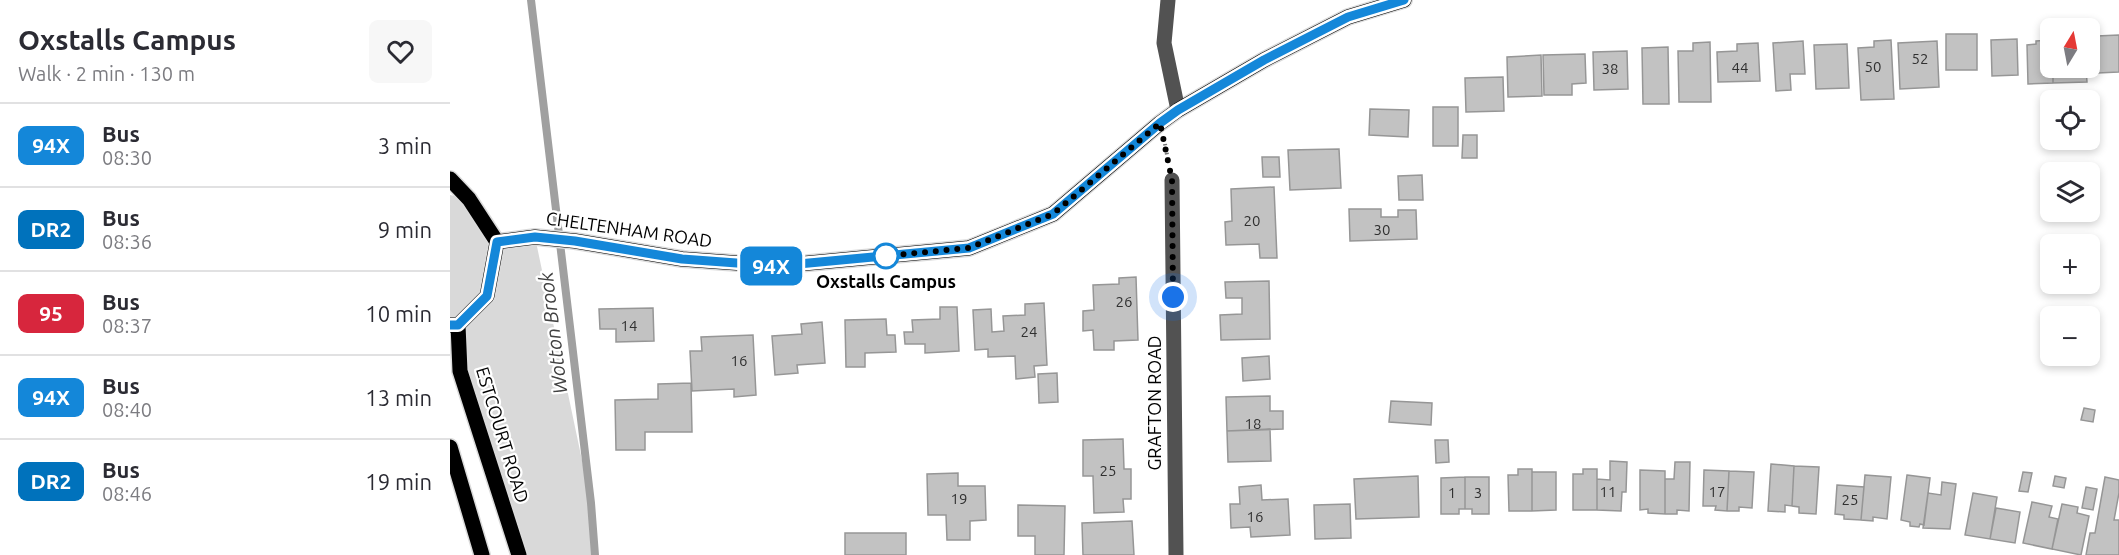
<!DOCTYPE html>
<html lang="en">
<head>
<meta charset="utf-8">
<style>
  :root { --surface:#fff; --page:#f7f7f7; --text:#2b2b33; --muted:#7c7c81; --line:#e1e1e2 }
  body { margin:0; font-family:Ubuntu,sans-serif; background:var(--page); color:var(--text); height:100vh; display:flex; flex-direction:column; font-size:22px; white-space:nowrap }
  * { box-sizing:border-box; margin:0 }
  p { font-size:20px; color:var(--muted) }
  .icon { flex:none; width:33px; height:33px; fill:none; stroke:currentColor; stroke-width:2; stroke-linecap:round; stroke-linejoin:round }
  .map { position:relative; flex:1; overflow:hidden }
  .panel { display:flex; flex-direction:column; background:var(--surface); width:450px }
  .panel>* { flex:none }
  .badge { padding:0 12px; border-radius:9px; font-size:21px; line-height:39px }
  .needle { width:39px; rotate:10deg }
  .buttons { position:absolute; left:1590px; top:18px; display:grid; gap:12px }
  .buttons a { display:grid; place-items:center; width:60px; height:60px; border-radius:9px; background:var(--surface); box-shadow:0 3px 9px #0003; font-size:30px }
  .you { position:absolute; width:30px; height:30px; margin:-15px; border:4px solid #fff; border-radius:50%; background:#1a73e8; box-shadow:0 0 0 9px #1a73e833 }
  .map>.badge { position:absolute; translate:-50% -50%; box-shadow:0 0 0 3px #fff }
  .round { display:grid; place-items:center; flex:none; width:63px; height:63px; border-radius:9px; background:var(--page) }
  .head { display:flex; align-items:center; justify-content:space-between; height:102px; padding:0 18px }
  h1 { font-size:28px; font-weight:700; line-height:45px }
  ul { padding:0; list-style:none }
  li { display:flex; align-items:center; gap:18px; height:84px; padding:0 18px; border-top:2px solid var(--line) }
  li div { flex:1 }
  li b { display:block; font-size:22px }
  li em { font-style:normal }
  li .badge { min-width:66px; font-weight:700; text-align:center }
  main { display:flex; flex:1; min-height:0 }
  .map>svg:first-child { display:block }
  .green { fill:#d9d9d9 }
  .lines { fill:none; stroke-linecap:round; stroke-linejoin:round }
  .stream { stroke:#a0a0a0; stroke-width:8 }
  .building { fill:#c2c2c2; stroke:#969696; stroke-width:1.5 }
  .major-casing { stroke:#dbdbdb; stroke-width:18 }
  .path { stroke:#747474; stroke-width:4; stroke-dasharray:1.5 3; stroke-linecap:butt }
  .minor { stroke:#525252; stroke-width:15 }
  .major { stroke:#000; stroke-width:15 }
  .line-casing { stroke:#fff; stroke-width:14 }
  .line { stroke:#1487d9; stroke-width:9 }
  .walk { stroke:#000; stroke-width:6; stroke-dasharray:0 10.8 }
  .stop-dot { fill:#fff; stroke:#1487d9; stroke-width:3 }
  .labels { text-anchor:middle; stroke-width:4.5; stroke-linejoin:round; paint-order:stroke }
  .number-label { font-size:15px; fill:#303030 }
  .street-label { font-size:18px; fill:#000; stroke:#fff }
  .stop-label { font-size:18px; font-weight:bold; fill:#000; stroke:#fff }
  .water-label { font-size:20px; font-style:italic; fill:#414141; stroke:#fff }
</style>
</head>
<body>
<main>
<section class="panel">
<div class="head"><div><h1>Oxstalls Campus</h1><p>Walk · 2 min · 130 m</p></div><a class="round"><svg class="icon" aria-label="heart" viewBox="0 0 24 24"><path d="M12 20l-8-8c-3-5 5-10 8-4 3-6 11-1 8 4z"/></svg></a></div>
<ul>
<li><span class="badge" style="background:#1487d9;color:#fff">94X</span><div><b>Bus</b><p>08:30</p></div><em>3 min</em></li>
<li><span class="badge" style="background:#0072bc;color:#fff">DR2</span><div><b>Bus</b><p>08:36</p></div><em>9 min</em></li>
<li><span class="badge" style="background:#d7263d;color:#fff">95</span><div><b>Bus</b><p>08:37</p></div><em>10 min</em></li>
<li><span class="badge" style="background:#1487d9;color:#fff">94X</span><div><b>Bus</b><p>08:40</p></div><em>13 min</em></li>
<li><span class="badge" style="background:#0072bc;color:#fff">DR2</span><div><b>Bus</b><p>08:46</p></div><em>19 min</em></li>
</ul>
</section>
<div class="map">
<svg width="1669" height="555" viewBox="0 0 1669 555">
  <rect width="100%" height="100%" fill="#fff"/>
  <path class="green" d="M 0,195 L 19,199 L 47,242 L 85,237 L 141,503 L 145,555 L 69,555 L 0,325 Z"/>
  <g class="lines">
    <path class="stream" d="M 81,0 L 141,503 L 145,555"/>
  </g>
  <path class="building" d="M 1496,34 L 1527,34 L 1527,70 L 1496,70 Z
    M 1669,35 L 1669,72 L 1648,73 L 1647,36 Z
    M 1567,39 L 1568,75 L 1542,76 L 1541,40 Z
    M 1441,40 L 1444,99 L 1411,100 L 1408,48 L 1424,47 L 1424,41 Z
    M 1600,40 L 1600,68 L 1603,68 L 1603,83 L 1578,84 L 1577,45 L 1586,44 L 1586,41 Z
    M 1353,41 L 1355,74 L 1340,74 L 1341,90 L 1326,91 L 1323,43 Z
    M 1487,41 L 1489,87 L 1450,89 L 1448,43 Z
    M 1260,42 L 1261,102 L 1229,102 L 1228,51 L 1243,51 L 1243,43 Z
    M 1308,43 L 1310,81 L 1268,82 L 1267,52 L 1287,51 L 1287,44 Z
    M 1397,44 L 1399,88 L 1366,89 L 1364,45 Z
    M 1218,47 L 1219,104 L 1193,104 L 1192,48 Z
    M 1177,51 L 1178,89 L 1144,90 L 1143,52 Z
    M 1135,54 L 1136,83 L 1122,84 L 1122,95 L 1094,95 L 1093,55 Z
    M 1091,55 L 1092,96 L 1058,97 L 1057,57 Z
    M 1603,68 L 1636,68 L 1637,82 L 1603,83 Z
    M 1053,77 L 1054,111 L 1016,112 L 1015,78 Z
    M 983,107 L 1008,107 L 1008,146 L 983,146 Z
    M 920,109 L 959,110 L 958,137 L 919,135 Z
    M 1013,135 L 1027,135 L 1027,158 L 1012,158 Z
    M 889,149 L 891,188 L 840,190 L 838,150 Z
    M 812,157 L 829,157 L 830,177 L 813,177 Z
    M 972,175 L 973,200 L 949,200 L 948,176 Z
    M 824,187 L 827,258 L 810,258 L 809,244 L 776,245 L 775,222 L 782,221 L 781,189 Z
    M 899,209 L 931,209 L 931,217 L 948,217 L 948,210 L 966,210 L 967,239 L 900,241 Z
    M 686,277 L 688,340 L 664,341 L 664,350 L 644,350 L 643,330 L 633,331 L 633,311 L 644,310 L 643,285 L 669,284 L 669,278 Z
    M 819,281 L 820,339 L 771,340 L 770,315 L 792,314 L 792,298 L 776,298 L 775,282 Z
    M 594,303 L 597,365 L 584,366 L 585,377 L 566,379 L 565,356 L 538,357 L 538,349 L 525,350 L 523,310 L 541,309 L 542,332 L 554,331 L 553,316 L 575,315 L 575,304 Z
    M 490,307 L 507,307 L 509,351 L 475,353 L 475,344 L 455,344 L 454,332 L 463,332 L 462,320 L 490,319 Z
    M 203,308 L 204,341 L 166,342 L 166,329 L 150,329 L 149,309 Z
    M 436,319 L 437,335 L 445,335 L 446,352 L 415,353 L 415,367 L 396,367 L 395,320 Z
    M 372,322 L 375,363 L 347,365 L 348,373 L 325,375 L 322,336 L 352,334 L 351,324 Z
    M 303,335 L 306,395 L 284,397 L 284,389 L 242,391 L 240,351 L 252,351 L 251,337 Z
    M 819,356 L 820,379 L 793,381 L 792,358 Z
    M 607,373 L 608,402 L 589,403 L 588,374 Z
    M 241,383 L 242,432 L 195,432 L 195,450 L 166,450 L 165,400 L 208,399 L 208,384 Z
    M 820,396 L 820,411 L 833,411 L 833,429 L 777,431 L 776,397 Z
    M 941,401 L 982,403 L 981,425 L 939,422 Z
    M 1634,408 L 1645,410 L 1643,422 L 1631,420 Z
    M 820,429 L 821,461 L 778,462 L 777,431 Z
    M 673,439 L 674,469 L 681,469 L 681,499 L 673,499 L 674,512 L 644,513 L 643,476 L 633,476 L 633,440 Z
    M 985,440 L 998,440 L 999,462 L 986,463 Z
    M 1160,461 L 1177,462 L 1176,492 L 1172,492 L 1171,511 L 1147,510 L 1147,479 L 1160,480 Z
    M 1225,462 L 1240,462 L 1239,511 L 1227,510 L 1227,514 L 1215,514 L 1215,479 L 1224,479 Z
    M 1321,464 L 1344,466 L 1342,506 L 1335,505 L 1335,512 L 1318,511 Z
    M 1344,466 L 1369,467 L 1366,514 L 1349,513 L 1349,507 L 1342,506 Z
    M 1068,469 L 1082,469 L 1082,511 L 1059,511 L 1058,475 L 1068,475 Z
    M 1133,469 L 1147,469 L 1147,510 L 1123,510 L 1123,474 L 1133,474 Z
    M 1190,470 L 1215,471 L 1215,514 L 1198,513 L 1198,509 L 1190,510 Z
    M 1254,470 L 1279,471 L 1277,511 L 1265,510 L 1266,506 L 1253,506 Z
    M 1279,471 L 1304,472 L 1302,508 L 1289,507 L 1289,511 L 1277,511 Z
    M 1082,472 L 1106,472 L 1106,510 L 1082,511 Z
    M 1573,472 L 1582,473 L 1578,492 L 1569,491 Z
    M 508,473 L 508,486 L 535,486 L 536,520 L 520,521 L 520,540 L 497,540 L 496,515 L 478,515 L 477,474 Z
    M 1415,475 L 1441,477 L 1437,519 L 1423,517 L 1423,521 L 1411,520 Z
    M 1457,475 L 1480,478 L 1474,525 L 1470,524 L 1469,527 L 1460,526 L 1460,522 L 1451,520 Z
    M 968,476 L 969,517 L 906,519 L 904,479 Z
    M 1605,476 L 1616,478 L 1614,488 L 1603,486 Z
    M 1015,477 L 1015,509 L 1009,509 L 1009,514 L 991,514 L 991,478 Z
    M 1015,477 L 1039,477 L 1039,514 L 1022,514 L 1022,509 L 1015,509 Z
    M 1655,477 L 1669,480 L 1669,493 L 1664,520 L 1669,520 L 1669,555 L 1636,555 L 1640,533 L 1645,533 Z
    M 1492,482 L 1506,484 L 1500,529 L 1473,528 L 1478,493 L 1491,495 Z
    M 811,485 L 812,500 L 838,499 L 840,535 L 801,537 L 800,527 L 781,528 L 780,504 L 790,504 L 789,487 Z
    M 1387,485 L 1414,487 L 1411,520 L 1394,519 L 1394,515 L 1385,514 Z
    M 1636,487 L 1647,489 L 1643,510 L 1632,508 Z
    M 1523,493 L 1547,497 L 1540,539 L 1515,535 Z
    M 1582,502 L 1602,506 L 1599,517 L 1608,519 L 1602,549 L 1573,543 Z
    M 900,504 L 901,538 L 865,539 L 864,505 Z
    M 1612,504 L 1628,507 L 1627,513 L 1639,516 L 1631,555 L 1602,549 Z
    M 568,505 L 615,506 L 614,555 L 585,555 L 585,536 L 568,536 Z
    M 1546,508 L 1570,512 L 1565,543 L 1540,539 Z
    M 682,521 L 684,555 L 633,555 L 632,523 Z
    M 395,533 L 456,533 L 456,555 L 395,555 Z"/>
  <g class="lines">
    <defs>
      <path id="major" d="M 0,179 L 19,199 L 47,242 L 37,296 L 8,325 L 0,325
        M 47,242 L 85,237 L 125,241 L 232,259 L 327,266 L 519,248 L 603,214 L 710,123 L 728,110 L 814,60 L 898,17 L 954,0
        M 8,325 L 10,371 L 69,555
        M 0,447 L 32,555"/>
    </defs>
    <use href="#major" class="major-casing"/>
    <path class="path" d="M 715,144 L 718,160"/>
    <path class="minor" d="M 718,0 L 714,43 L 728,110
      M 722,180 L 726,555"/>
    <use href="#major" class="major"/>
  </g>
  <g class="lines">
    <defs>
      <path id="line" d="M 0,325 L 8,325 L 37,296 L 47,242 L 85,237 L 125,241 L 232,259 L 327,266 L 519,248 L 603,214 L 710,123 L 728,110 L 814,60 L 898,17 L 954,0"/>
    </defs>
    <use href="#line" class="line-casing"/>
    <use href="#line" class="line"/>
    <path class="walk" d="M 436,256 L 434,256 L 519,248 L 603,214 L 710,123 L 722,180 L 723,297"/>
  </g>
  <circle class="stop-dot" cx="436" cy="256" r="12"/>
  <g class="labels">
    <g class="number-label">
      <text x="1470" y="64">52</text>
      <text x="1423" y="72">50</text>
      <text x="1290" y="73">44</text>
      <text x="1160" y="74">38</text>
      <text x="802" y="226">20</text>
      <text x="932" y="235">30</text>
      <text x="674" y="307">26</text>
      <text x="179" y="331">14</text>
      <text x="579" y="337">24</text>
      <text x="289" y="366">16</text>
      <text x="803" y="429">18</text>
      <text x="658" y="476">25</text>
      <text x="1158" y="497">11</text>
      <text x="1267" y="497">17</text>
      <text x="1002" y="498">1</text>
      <text x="1028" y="498">3</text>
      <text x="509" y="504">19</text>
      <text x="1400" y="505">25</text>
      <text x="805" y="522">16</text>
    </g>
    <g class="street-label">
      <text transform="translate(179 230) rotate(8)" y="6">CHELTENHAM ROAD</text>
      <text transform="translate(705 403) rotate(-90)" y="6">GRAFTON ROAD</text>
      <text transform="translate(52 435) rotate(73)" y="6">ESTCOURT ROAD</text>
    </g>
    <g class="stop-label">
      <text x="436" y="288">Oxstalls Campus</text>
    </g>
    <g class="water-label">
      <text transform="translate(103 333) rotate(-97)" y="7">Wotton Brook</text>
    </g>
  </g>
</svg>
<div class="buttons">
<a><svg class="needle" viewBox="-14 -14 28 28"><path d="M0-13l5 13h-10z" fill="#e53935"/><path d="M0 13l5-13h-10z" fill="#7c7c81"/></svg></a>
<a><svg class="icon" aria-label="locate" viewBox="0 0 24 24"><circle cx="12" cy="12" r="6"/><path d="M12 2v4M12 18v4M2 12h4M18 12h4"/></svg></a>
<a><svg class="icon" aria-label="layers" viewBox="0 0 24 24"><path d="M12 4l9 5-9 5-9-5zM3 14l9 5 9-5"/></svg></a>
<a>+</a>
<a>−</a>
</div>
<div class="you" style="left:723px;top:297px"></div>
<b class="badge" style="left:321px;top:266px;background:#1487d9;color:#fff">94X</b>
</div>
</main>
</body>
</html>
